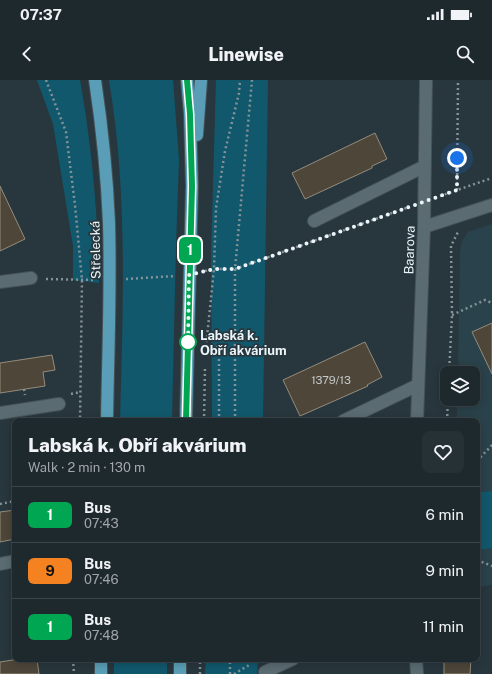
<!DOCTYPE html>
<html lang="en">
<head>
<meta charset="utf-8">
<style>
  :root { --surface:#1e292e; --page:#263136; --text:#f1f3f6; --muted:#a1a6aa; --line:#3c454a }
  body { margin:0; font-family:"Public Sans",sans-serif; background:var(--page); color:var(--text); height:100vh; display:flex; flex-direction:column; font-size:15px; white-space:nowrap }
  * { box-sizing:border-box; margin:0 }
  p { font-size:13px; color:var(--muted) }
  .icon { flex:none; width:22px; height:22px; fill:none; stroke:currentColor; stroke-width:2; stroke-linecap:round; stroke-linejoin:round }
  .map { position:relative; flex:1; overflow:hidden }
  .panel { position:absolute; left:12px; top:338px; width:468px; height:244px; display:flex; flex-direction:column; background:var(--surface); border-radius:8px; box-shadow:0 2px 10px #0003,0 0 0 1px var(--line) }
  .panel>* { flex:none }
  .badge { padding:0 8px; border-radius:6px; font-size:14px; line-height:26px }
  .fabs { position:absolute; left:440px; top:286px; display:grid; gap:8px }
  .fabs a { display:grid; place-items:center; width:40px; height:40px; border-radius:8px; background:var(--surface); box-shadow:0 2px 10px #0003,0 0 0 1px var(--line); font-size:20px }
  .you { position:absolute; width:20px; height:20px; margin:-10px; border:3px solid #fff; border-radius:50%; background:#1a73e8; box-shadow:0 0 0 6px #1a73e833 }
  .map>.badge { position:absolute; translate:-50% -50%; box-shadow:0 0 0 2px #fff }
  .round { display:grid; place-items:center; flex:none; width:42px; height:42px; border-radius:8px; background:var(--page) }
  .head { display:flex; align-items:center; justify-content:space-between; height:68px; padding:0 16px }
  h1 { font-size:19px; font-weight:800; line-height:30px }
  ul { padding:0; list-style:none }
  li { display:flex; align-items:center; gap:12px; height:56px; padding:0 16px; border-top:1px solid var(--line) }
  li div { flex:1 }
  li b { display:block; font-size:15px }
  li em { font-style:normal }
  li .badge { min-width:44px; font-weight:700; text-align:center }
  .status { display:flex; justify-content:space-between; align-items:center; height:28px; padding:0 20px; background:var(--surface); direction:ltr }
  .status svg { height:11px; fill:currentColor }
  header { display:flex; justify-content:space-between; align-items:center; height:52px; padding:0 16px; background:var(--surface); font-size:18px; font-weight:800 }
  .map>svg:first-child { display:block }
  .built { fill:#2a424b }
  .green { fill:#11586d }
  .building { fill:#4d4639; stroke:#948c7d }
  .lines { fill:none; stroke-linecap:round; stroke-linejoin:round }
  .minor-casing { stroke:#455257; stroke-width:14 }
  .major-casing { stroke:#455257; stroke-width:14 }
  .path { stroke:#859297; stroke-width:2.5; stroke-dasharray:2 3; stroke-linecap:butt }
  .minor { stroke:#5a6b72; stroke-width:12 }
  .major { stroke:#599eb6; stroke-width:12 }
  .line-casing { stroke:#fff; stroke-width:9 }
  .line { stroke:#00a651; stroke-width:6 }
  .walk { stroke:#ebf5f9; stroke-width:4; stroke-dasharray:0 7.2 }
  .stop-dot { fill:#fff; stroke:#00a651; stroke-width:2 }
  .labels { text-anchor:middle; stroke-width:3.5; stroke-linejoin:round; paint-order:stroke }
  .number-label { font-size:11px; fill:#c4c9c9 }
  .street-label { font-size:13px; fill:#ebf5f9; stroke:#28373d }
  .stop-label { font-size:13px; font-weight:bold; fill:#ebf5f9; stroke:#28373d; text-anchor:start }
</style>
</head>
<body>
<div class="status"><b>07:37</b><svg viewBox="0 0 49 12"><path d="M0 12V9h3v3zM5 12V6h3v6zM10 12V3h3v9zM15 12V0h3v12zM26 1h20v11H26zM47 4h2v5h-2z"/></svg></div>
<header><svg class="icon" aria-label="back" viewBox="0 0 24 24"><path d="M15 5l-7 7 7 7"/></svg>Linewise<svg class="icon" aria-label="search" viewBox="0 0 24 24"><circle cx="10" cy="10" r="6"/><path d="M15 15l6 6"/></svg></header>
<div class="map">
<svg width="492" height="594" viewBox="0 0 492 594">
  <rect width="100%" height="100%" fill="#28373d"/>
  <path class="built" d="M 492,144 L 492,505 L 477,507 L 477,341 L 457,341 L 457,319 L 473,319 L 473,293 L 458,293 L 460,172 L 462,161 L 468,152 Z"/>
  <path class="green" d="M 37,0 L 80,0 C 92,67 98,135 99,203 L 73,200 L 73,166 L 53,44 Z
    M 109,0 L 173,0 L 179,79 L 176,165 L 172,341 L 120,341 C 123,227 128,113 109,0 Z
    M 216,0 L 268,0 L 263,341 L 212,341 L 211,175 Z
    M 492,411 L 492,468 L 477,470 L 477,413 Z
    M 114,579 L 167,579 L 167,594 L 114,594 Z
    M 206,579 L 258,579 L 257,594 L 205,594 Z"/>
  <path class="building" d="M 375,53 L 387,79 L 372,86 L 372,88 L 305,119 L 292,93 Z
    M 0,106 L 25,159 L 0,171 Z
    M 492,243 L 492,294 L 472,252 Z
    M 365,262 L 382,297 L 367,305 L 368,306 L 300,336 L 283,300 Z
    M 52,275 L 55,290 L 43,292 L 45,306 L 0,313 L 0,283 Z
    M 15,430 L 15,459 L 0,462 L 0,432 Z
    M 19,579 L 37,579 L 39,594 L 0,594 L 0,582 Z
    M 444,579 L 471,579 L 470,594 L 444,594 Z"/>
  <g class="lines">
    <defs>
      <path id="minor" d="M 314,141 L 425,86
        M 424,147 L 492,125
        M 0,202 L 31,198
        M 0,333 L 59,324
        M 343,341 L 418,305
        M 417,341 L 424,147 L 426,0
        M 0,484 L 15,481
        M 416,579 L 417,594
        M 265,592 L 293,579"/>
      <path id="major" d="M 95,0 C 102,47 107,95 109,143 C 111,209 108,275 107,341
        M 197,55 L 201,0
        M 186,341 L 192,106 L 190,34 L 187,0
        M 101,594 L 101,579
        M 180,594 L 180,579"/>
    </defs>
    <use href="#minor" class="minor-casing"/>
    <use href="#major" class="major-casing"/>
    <path class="path" d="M 46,0 L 66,52 L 75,125 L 82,200 L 80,341
      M 457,110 L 458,0
      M 440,116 L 492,98
      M 205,191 L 214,189 L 235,189 L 409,127
      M 46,199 L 95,200
      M 126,199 L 175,196
      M 452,235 L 485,220 L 492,223
      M 206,267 L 214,189 L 216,128 L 225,71 L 239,13 L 240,0
      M 206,267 L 219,267 L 219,341
      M 449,293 L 452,235 L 451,166 L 458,152
      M 24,309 L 25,315
      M 71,314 L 80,312
      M 204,341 L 205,286
      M 235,341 L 235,189 L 252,0
      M 447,341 L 448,319
      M 477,381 L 492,365
      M 0,424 L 15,421
      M 477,480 L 492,486
      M 73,579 L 74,594
      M 200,594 L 200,579
      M 230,594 L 230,579
      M 234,594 L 251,584"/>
    <use href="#minor" class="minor"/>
    <use href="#major" class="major"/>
  </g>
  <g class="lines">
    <defs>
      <path id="line" d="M 186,341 L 192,106 L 190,34 L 187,0"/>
    </defs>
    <use href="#line" class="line-casing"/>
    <use href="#line" class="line"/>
    <path class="walk" d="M 188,262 L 188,268 L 189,195 L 214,189 L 235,189 L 457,110 L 457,78"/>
  </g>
  <circle class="stop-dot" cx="188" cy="262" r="8"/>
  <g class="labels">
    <g class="number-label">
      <text x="331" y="304">1379/13</text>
    </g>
    <g class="street-label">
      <text transform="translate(95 170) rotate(-91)" y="5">Střelecká</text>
      <text transform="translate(409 170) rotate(-88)" y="5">Baarova</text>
    </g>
    <g class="stop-label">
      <text x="200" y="260">Labská k.<tspan x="200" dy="15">Obří akvárium</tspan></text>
    </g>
  </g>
</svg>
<div class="fabs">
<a><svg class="icon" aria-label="layers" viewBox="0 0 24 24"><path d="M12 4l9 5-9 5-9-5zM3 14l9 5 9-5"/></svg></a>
</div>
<div class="you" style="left:457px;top:78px"></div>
<b class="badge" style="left:190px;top:170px;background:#00a651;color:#fff">1</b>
<section class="panel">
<div class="head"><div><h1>Labská k. Obří akvárium</h1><p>Walk · 2 min · 130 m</p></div><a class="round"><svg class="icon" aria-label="heart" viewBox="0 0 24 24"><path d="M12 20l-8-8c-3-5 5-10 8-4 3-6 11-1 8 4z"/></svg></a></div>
<ul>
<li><span class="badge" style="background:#00a651;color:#fff">1</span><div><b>Bus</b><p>07:43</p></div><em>6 min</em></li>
<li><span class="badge" style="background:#f58220;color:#111">9</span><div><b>Bus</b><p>07:46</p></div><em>9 min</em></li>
<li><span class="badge" style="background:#00a651;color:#fff">1</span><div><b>Bus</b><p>07:48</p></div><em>11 min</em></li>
</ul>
</section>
</div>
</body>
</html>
